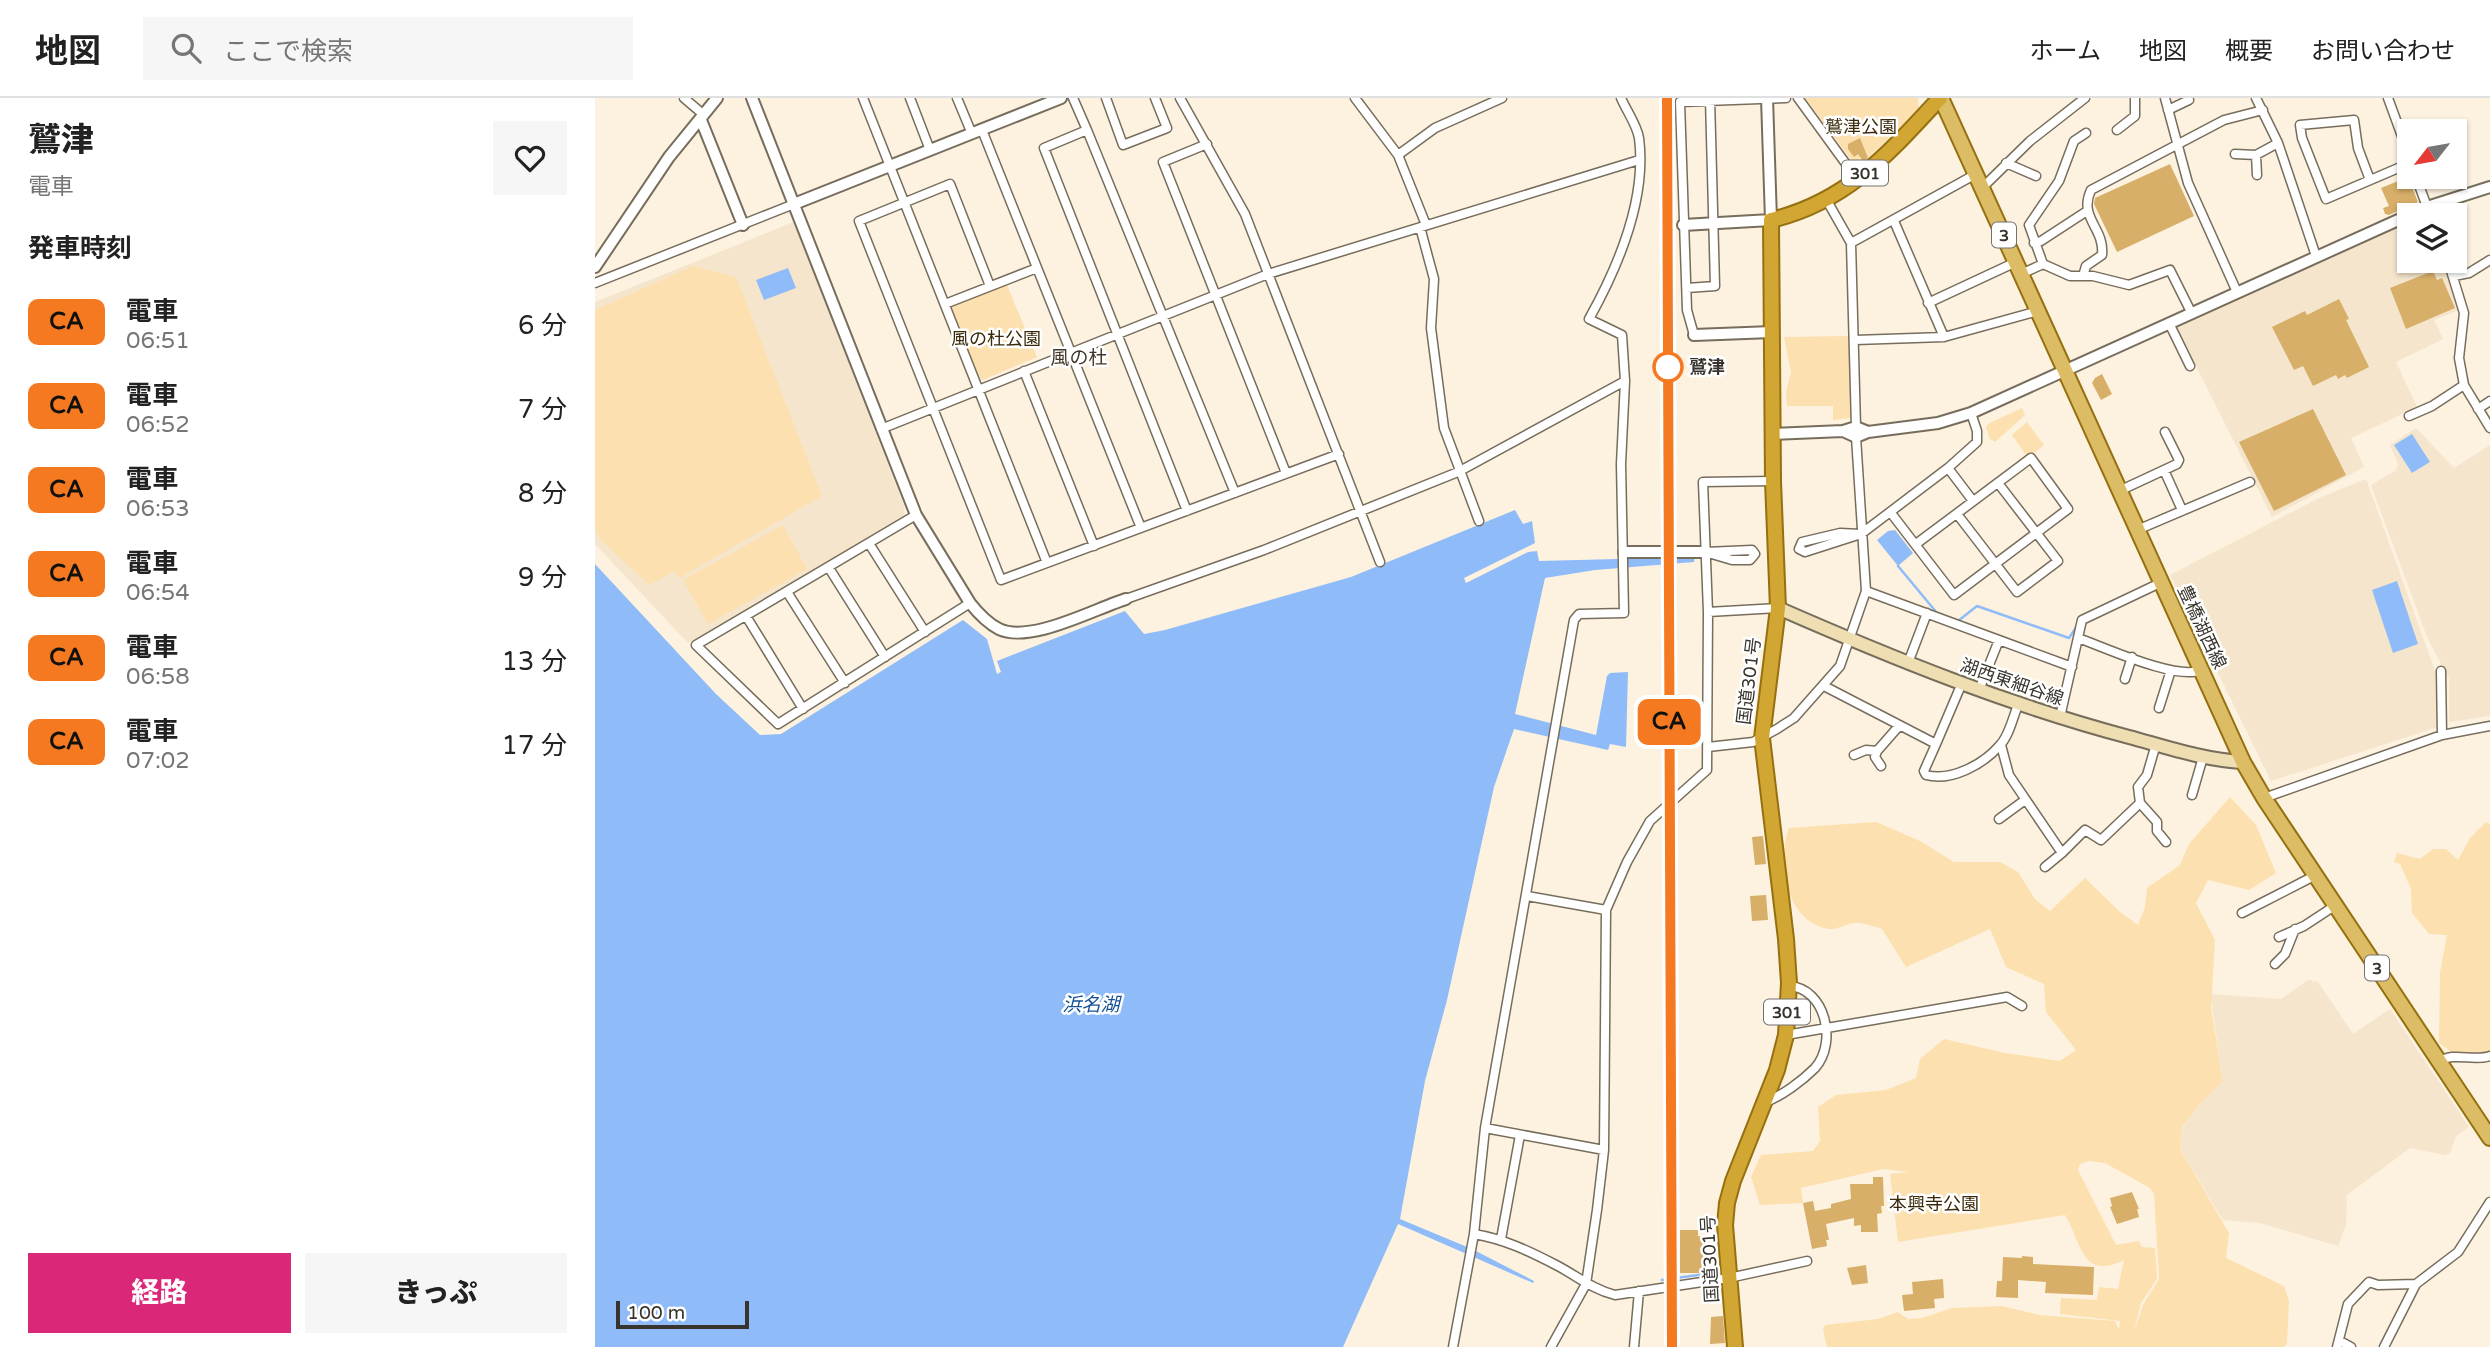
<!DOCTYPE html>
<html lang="ja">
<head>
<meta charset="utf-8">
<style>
  :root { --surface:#fff; --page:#f6f6f6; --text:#222; --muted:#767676; --line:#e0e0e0; --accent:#db2777 }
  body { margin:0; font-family:"Varela Round","Noto Sans JP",sans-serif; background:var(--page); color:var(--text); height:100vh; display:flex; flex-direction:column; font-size:26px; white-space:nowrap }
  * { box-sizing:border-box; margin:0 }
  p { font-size:23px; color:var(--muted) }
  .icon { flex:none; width:38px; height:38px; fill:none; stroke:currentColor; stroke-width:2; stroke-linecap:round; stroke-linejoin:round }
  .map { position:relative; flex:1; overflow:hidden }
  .panel { display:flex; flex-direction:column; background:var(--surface); width:595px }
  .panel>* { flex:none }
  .badge { padding:0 14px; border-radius:10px; font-size:24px; line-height:46px }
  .needle { width:46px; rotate:239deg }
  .fabs { position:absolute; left:1802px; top:21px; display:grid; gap:14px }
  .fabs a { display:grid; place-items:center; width:70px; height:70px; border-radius:0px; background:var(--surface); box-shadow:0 2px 5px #0004; font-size:35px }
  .scale { position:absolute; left:21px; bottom:18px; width:133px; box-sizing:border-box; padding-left:7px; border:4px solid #38342d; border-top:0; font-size:19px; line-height:24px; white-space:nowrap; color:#38342d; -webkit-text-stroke:5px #fff; paint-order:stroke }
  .map>.badge { position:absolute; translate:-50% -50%; box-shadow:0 0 0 4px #fff }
  h2 { padding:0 28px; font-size:26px; line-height:63px }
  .round { display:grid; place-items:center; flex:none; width:74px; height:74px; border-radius:0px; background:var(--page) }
  .headline { display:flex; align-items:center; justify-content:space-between; height:119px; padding:0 28px }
  h1 { font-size:33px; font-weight:800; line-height:52px }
  .button { display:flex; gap:14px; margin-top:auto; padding:14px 28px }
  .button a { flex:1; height:80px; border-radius:0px; background:var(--accent); color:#fff; font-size:28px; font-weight:800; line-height:80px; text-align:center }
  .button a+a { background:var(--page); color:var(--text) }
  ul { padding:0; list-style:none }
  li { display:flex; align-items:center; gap:21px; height:84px; padding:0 28px }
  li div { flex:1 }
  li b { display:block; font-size:26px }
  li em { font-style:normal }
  li .badge { min-width:77px; font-weight:700; text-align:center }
  header { display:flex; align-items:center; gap:42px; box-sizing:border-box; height:98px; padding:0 35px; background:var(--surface); border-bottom:2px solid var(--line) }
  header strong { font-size:33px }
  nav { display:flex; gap:38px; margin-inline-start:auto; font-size:24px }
  .search { width:490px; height:63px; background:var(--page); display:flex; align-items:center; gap:18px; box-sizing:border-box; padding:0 24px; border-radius:0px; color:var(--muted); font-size:26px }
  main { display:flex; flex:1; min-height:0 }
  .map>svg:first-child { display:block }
  .built { fill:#f4e5cc }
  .green { fill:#fce0af; fill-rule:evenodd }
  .water { fill:#8fbcf9 }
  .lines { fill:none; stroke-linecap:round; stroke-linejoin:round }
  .stream { stroke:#8fbcf9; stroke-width:2.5 }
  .building { fill:#d7af69 }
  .minor-casing { stroke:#776d5c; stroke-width:11 }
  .tertiary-casing { stroke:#776d5c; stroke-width:14 }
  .secondary-casing { stroke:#776d5c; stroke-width:16 }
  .primary-casing { stroke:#957010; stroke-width:18 }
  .trunk-casing { stroke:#957010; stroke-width:18 }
  .minor { stroke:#fff; stroke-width:8 }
  .tertiary { stroke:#fff; stroke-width:10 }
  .secondary { stroke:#eedeb2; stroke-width:12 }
  .primary { stroke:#ddbc66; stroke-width:14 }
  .trunk { stroke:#d2a633; stroke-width:14 }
  .rail-casing { stroke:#625d53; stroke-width:5 }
  .rail { stroke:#fff; stroke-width:2.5; stroke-dasharray:8; stroke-linecap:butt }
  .line-casing { stroke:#fff; stroke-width:16 }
  .line { stroke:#f47921; stroke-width:10 }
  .stop-dot { fill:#fff; stroke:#f47921; stroke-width:3.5 }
  .labels { text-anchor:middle; stroke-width:5; stroke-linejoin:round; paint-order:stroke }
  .shield { fill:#fff; stroke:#74716c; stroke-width:2 }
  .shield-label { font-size:16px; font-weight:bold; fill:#38342d }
  .park-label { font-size:18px; fill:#3a2a0a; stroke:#fff }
  .stop-label { font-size:18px; font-weight:bold; fill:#38342d; stroke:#fff; text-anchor:start }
  .street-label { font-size:18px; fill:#38342d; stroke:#fff }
  .neighbourhood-label { font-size:19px; fill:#413829; stroke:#fff }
  .water-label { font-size:19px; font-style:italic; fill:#145096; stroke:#fff }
</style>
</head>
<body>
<header>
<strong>地図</strong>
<div class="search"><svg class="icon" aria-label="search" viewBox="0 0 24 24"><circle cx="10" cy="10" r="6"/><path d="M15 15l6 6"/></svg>ここで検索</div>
<nav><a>ホーム</a><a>地図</a><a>概要</a><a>お問い合わせ</a></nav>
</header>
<main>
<section class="panel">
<div class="headline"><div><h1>鷲津</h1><p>電車</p></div><a class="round"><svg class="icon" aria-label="heart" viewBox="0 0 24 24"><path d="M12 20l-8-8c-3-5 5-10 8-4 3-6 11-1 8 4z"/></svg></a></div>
<h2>発車時刻</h2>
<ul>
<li><span class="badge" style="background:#f47921;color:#111">CA</span><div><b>電車</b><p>06:51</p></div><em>6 分</em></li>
<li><span class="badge" style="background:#f47921;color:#111">CA</span><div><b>電車</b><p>06:52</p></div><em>7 分</em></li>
<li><span class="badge" style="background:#f47921;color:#111">CA</span><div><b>電車</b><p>06:53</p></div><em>8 分</em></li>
<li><span class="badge" style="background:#f47921;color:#111">CA</span><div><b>電車</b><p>06:54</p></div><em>9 分</em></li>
<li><span class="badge" style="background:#f47921;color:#111">CA</span><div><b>電車</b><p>06:58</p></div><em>13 分</em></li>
<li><span class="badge" style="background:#f47921;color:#111">CA</span><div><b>電車</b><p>07:02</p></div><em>17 分</em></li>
</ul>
<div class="button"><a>経路</a><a>きっぷ</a></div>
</section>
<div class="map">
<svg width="1895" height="1249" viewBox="0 0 1895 1249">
  <rect width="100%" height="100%" fill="#fdf2df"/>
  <path class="built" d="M 199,124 L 309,408 L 310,424 L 93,545 L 0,446 L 0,204 Z
    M 1815,124 L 1815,163 L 1848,163 L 1864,212 L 1839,222 L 1848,241 L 1801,264 L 1822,309 L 1756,340 L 1769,369 L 1677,419 L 1580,226 Z
    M 1821,330 L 1859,370 L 1895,347 L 1895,618 L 1854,624 L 1854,581 L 1832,539 L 1776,387 L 1801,372 L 1803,366 L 1795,347 Z
    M 1771,381 L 1842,578 L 1843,629 L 1676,683 L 1575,477 L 1724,400 Z
    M 1713,882 L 1723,884 L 1758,936 L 1795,911 L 1874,1029 L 1861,1038 L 1855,1055 L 1850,1057 L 1815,1050 L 1752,1097 L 1751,1127 L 1743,1148 L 1665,1125 L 1628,1122 L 1585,1051 L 1587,1031 L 1602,1009 L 1628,983 L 1615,896 L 1686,901 Z"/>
  <path class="green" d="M 1210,0 L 1323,0 L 1324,12 L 1262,70 Z
    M 98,168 L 141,179 L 227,398 L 84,480 L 80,473 L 54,487 L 5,441 L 0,430 L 0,212 Z
    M 411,185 L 442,259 L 388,282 L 382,279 L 356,213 L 358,207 Z
    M 1255,238 L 1256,320 L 1238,322 L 1238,308 L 1192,308 L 1191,294 L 1196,274 L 1189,239 Z
    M 1427,310 L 1430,317 L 1400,344 L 1395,341 L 1391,330 L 1393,326 Z
    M 1432,324 L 1449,347 L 1433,360 L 1417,337 Z
    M 188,427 L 212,471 L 113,526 L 88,482 Z
    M 1635,699 L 1661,727 L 1681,775 L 1654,792 L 1613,782 L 1601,805 L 1620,842 L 1616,910 L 1628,983 L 1602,1009 L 1587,1030 L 1585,1051 L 1634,1135 L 1631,1160 L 1689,1188 L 1694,1203 L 1692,1246 L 1689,1249 L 1232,1249 L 1228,1232 L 1230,1227 L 1283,1221 L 1303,1214 L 1313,1221 L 1327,1220 L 1357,1210 L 1407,1208 L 1444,1217 L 1520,1223 L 1524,1232 L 1525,1223 L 1465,1216 L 1466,1200 L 1502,1202 L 1504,1189 L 1523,1191 L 1529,1162 C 1487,1183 1487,1146 1470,1117 L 1303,1144 L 1295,1076 L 1313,1074 L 1288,1071 L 1206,1090 L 1208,1105 L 1165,1107 L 1156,1079 L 1166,1057 L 1218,1053 L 1225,1043 L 1223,1009 L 1241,997 L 1291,992 L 1321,980 L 1325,961 L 1349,941 L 1410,955 L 1465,963 L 1481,952 L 1451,914 L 1449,886 L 1411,869 L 1395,831 L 1311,869 L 1287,831 C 1279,829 1268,824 1260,825 C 1250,826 1242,832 1233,831 C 1191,823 1181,765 1194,730 L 1281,724 L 1325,743 L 1359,764 L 1405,764 L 1423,774 L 1440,801 L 1455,813 L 1490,780 L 1525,814 L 1543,827 L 1550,809 L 1552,790 L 1585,767 L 1594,746 ZM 1494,1063 L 1510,1065 L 1555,1090 L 1559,1096 L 1564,1181 L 1548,1207 L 1539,1234 L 1546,1205 L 1562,1181 L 1560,1150 L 1547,1149 L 1544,1143 L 1521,1147 L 1483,1072 L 1485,1066 Z
    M 1891,724 L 1895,726 L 1895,955 L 1858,955 L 1844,945 L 1845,874 L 1852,837 L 1834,836 L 1817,815 L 1816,791 L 1805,766 L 1799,764 L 1802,755 L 1825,761 L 1838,751 L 1851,751 L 1863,762 L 1875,740 Z"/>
  <path class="water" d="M 193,170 L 201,190 L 169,202 L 161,182 Z
    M 1817,336 L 1835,364 L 1817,375 L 1799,347 Z
    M 920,412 L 928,426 L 937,423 L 940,445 L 869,480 L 871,485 L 933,454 L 942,453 L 944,463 L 1100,459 L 1099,464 L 1000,472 L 950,480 L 920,616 L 1001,637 L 1012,578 L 1015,575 L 1033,574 L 1031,649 L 1015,646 L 1013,652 L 919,631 L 899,689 L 852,902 L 830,983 L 805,1121 L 877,1151 L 939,1183 L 938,1185 L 803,1126 L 748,1249 L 0,1249 L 0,466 L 121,596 L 165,637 L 186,636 L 368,522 L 392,541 L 402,576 L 406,574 L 402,563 L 530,513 L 549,536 L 570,532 L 756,479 Z
    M 1300,432 L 1318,455 L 1303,468 L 1282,442 L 1293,433 Z
    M 1802,483 L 1823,546 L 1798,555 L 1777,492 Z"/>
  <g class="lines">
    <path class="stream" d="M 1303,468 L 1342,515 L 1347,517
      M 1363,523 L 1382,508 L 1474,540 L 1482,528
      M 1067,1182 L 1125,1174"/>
  </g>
  <path class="building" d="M 1265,40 L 1273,60 L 1268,63 L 1263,56 L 1259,59 L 1253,51 L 1253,46 Z
    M 1575,66 L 1599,118 L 1522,154 L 1499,106 L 1500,100 Z
    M 1813,79 L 1823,104 L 1794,117 L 1790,116 L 1788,110 L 1794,108 L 1786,90 Z
    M 1838,173 L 1842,182 L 1847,180 L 1860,210 L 1811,231 L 1795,190 Z
    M 1744,201 L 1754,221 L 1751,222 L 1774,269 L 1752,280 L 1750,277 L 1743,281 L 1741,277 L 1718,288 L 1708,268 L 1699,272 L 1677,229 L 1710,213 L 1712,217 Z
    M 1507,276 L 1517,296 L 1506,302 L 1497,285 L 1500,280 Z
    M 1718,311 L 1751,377 L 1679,413 L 1644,344 Z
    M 1168,738 L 1171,766 L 1160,767 L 1157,739 Z
    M 1171,797 L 1173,822 L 1157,823 L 1155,798 Z
    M 1278,1079 L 1288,1079 L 1289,1108 L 1286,1108 L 1287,1115 L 1282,1116 L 1283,1134 L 1266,1134 L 1266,1127 L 1259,1128 L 1259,1120 L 1231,1126 L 1234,1142 L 1231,1142 L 1232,1148 L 1217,1151 L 1208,1105 L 1218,1103 L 1220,1113 L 1236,1110 L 1236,1106 L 1256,1101 L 1255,1086 L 1278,1086 Z
    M 1537,1094 L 1544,1111 L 1542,1111 L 1544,1119 L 1522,1126 L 1515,1109 L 1517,1108 L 1515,1100 Z
    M 1085,1132 L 1103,1132 L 1103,1138 L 1110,1139 L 1111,1175 L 1085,1175 Z
    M 1427,1158 L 1438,1159 L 1438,1166 L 1499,1169 L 1498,1197 L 1450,1195 L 1451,1184 L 1423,1182 L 1423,1200 L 1401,1199 L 1402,1183 L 1407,1183 L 1408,1159 L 1427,1160 Z
    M 1271,1167 L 1273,1185 L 1257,1187 L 1252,1170 Z
    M 1348,1181 L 1349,1200 L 1339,1201 L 1340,1210 L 1309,1213 L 1307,1197 L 1318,1196 L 1317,1184 Z
    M 1128,1218 L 1130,1245 L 1115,1246 L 1116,1219 Z"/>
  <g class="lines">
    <defs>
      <path id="minor" d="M 89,0 L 109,17
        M 268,0 L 452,465
        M 315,0 L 335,52
        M 362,0 L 377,36
        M 478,0 L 492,32 L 449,50 L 592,413
        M 511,0 L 528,47 L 572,30 L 560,0
        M 585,0 L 650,116 L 785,464
        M 760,0 L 803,57 L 831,127
        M 1203,0 L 1262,81
        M 1570,0 L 1593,85 L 1642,194
        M 1661,0 L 1683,45 L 1721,158
        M 1793,0 L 1815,60
        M 1573,12 L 1594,2
        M 387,32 L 546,430
        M 492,32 L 640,395
        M 1522,32 L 1540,18 L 1540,0
        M 612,46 L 568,64 L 691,375
        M 1640,56 L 1661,57 L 1683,45
        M 803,57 L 840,30 L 907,0
        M 1661,57 L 1662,77
        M 1411,65 L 1441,78
        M 1821,79 L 1835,117
        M 1775,82 L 1763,50 L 1759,22 L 1705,27 L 1707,40 L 1731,101 L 1815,65
        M 1387,90 L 1435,43 L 1490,0
        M 1231,101 L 1256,145 L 1261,329
        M 1299,123 L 1349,239
        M 825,129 L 839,181 L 836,230 L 849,330 L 884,423
        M 1256,145 L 1381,76
        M 1439,145 L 1446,143 L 1492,113
        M 1853,163 L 1869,215 L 1864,260 L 1869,287 L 1895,330
        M 1448,166 L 1475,178 L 1488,178 L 1491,168 L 1507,157 C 1510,130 1483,120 1496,92 L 1629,22 L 1668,12
        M 1426,176 L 1448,166 L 1434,127 L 1464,83 L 1479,43 L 1491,35
        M 1488,178 L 1498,178 L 1534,187 L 1575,172 L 1596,214
        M 1859,178 L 1874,175 L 1895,162
        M 0,185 L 199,106
        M 395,188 L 355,86 L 264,123 L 406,482 L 744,356
        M 1092,190 L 1120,188 L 1115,0
        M 1333,205 L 1421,164
        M 350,206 L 442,170
        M 1574,225 L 1595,268
        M 1099,237 L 1092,212 L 1085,4 L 1191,0
        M 1260,242 L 1349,239 L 1443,213
        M 429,273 L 499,448
        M 1883,311 L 1895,303
        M 1814,318 L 1837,308 L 1869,287
        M 286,331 L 673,176 L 1044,62
        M 1353,370 L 1378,403
        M 1569,372 L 1587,412
        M 1524,393 L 1582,366 L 1584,362 L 1570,334
        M 1296,415 L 1359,497 L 1473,411 L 1436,360 L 1321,446
        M 1362,416 L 1422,494 L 1463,463 L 1403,385
        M 321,417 L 101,547 L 183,626 L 375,505
        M 1542,432 L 1655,384
        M 1266,436 L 1245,435 L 1207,444 L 1204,451 L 1210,454 L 1266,436 L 1353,370 L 1382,344 L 1382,333 L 1376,315
        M 275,447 L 330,534
        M 1157,452 L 1160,456 L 1155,462 L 1137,462 L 1110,454 Z
        M 234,470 L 290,559
        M 1271,493 L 1477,569
        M 192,494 L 250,585
        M 531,501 L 669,452 L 863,374 L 1030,283
        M 1113,514 L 1183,510
        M 151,518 L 208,611
        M 1483,540 C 1509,549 1582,583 1606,572
        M 1313,565 L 1332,515
        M 1846,573 L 1847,637
        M 1530,581 L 1537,559
        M 1229,588 L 1341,646 L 1367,585
        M 1384,592 L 1404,542
        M 1564,610 L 1576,572
        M 1465,619 L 1487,522 L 1565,485
        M 1341,646 L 1329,673 L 1331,677 C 1356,684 1389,666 1405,647 C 1414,638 1418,619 1423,607
        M 1406,647 L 1414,677 L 1467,755 L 1490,732 L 1506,742 L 1545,705 L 1543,689 L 1552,677 L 1561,646
        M 1113,649 L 1158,644 L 1182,631 L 1199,620 L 1245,568 L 1271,493 L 1261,339
        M 1282,653 L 1280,659 L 1286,668
        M 1259,657 L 1271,652 L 1282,653 L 1304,628
        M 1597,697 L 1608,659
        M 1669,700 L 1847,637 L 1895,628
        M 1545,705 L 1562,724 L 1562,733 L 1571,744
        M 1404,721 L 1430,702
        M 1450,769 L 1467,755
        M 932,798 L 1011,812
        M 1647,815 L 1721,777
        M 1684,839 L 1709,828 L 1741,807
        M 1680,866 L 1690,856 L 1700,831
        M 1191,937 L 1412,899 L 1427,908
        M 1844,964 C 1858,953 1878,964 1895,958
        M 1171,1004 C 1188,997 1207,983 1220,970 C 1243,944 1230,890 1194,888
        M 890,1030 L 1009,1052
        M 879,1136 C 909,1141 934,1153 961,1167 C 982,1178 997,1191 1020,1197 L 1134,1180 L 1212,1163
        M 906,1141 L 925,1037
        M 1745,1243 L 1756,1249
        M 858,1249 L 879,1136 L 890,1030 L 979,522 L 984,516 L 1029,515 L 1026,366 L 1030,283 L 1027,237 L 994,221 C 1023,169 1052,101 1044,40 C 1042,27 1031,12 1026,0
        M 956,1249 L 991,1186 L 1002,1112 L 1009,1052 L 1011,812 L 1032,764 L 1055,723 L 1112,672 L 1113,514 L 1108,384 L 1178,383
        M 1039,1249 L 1044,1193
        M 1742,1249 L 1753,1206 L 1774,1184 L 1783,1187 L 1821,1186
        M 1789,1249 L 1821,1186 L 1863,1154 L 1895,1104"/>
      <path id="tertiary" d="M 157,0 L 321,417 L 375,505 C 383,515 392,525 404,531 C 435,546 499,511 531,501
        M 106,22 L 148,127
        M 199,106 L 466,0
        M 1088,127 L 1176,122 L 1172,0
        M 0,169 L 74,59 L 122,0
        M 1099,237 L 1177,234
        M 1248,333 L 1261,339 L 1273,334 L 1343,325 L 1376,315 L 1832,109 L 1895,89
        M 1179,336 L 1248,333 L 1261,329 L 1273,334
        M 1029,454 L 1110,454"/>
      <path id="secondary" d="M 1183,510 C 1297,560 1413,607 1534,639 C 1571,649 1609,662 1648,664"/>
      <path id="primary" d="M 1346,0 L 1648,664 L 1669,700 L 1895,1040"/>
      <path id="trunk" d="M 1140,1249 L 1130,1127 L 1132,1105 L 1138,1083 L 1182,972 L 1191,937 L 1194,885 L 1191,841 L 1167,640 L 1183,510 L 1178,383 L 1176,122 C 1252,104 1294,55 1345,0"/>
    </defs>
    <use href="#minor" class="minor-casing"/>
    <use href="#tertiary" class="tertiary-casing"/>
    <use href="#secondary" class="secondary-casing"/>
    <use href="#primary" class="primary-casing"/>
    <use href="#trunk" class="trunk-casing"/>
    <use href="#minor" class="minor"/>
    <use href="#tertiary" class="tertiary"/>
    <use href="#secondary" class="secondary"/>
    <use href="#primary" class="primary"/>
    <use href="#trunk" class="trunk"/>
    <defs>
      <path id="rail" d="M 1072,0 L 1077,1249"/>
    </defs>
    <use href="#rail" class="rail-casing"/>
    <use href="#rail" class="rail"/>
  </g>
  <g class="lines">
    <defs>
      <path id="line" d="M 1072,0 L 1077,1249"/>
    </defs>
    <use href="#line" class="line-casing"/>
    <use href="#line" class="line"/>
  </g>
  <circle class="stop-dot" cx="1073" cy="269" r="14"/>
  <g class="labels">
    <g class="shield">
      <rect x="1247" y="62.5" width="46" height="25" rx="5"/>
      <rect x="1397" y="124.5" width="24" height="25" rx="5"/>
      <rect x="1770" y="857.5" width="24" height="25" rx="5"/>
      <rect x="1169" y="901.5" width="46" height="25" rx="5"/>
    </g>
    <g class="shield-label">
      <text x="1270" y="81">301</text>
      <text x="1409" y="143">3</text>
      <text x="1782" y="876">3</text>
      <text x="1192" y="920">301</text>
    </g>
    <g class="park-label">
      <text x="1266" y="35">鷲津公園</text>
      <text x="401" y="247">風の杜公園</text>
      <text x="1339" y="1112">本興寺公園</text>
    </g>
    <g class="stop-label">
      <text x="1094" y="275">鷲津</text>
    </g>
    <g class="street-label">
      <text transform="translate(1607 529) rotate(65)" y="6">豊橋湖西線</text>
      <text transform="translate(1154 583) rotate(-83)" y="6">国道301号</text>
      <text transform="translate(1417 584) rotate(19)" y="6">湖西東細谷線</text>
      <text transform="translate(1115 1161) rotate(-93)" y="6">国道301号</text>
    </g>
    <g class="neighbourhood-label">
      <text x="484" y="266">風の杜</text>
    </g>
    <g class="water-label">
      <text x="496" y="913">浜名湖</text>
    </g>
  </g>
</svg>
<div class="fabs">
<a><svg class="needle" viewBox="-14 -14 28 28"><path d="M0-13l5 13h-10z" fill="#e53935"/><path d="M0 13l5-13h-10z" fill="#767676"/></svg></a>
<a><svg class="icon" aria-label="layers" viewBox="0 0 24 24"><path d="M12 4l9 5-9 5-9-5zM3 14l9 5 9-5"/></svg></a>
</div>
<div class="scale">100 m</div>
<b class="badge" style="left:1074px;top:624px;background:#f47921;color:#111">CA</b>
</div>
</main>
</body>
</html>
